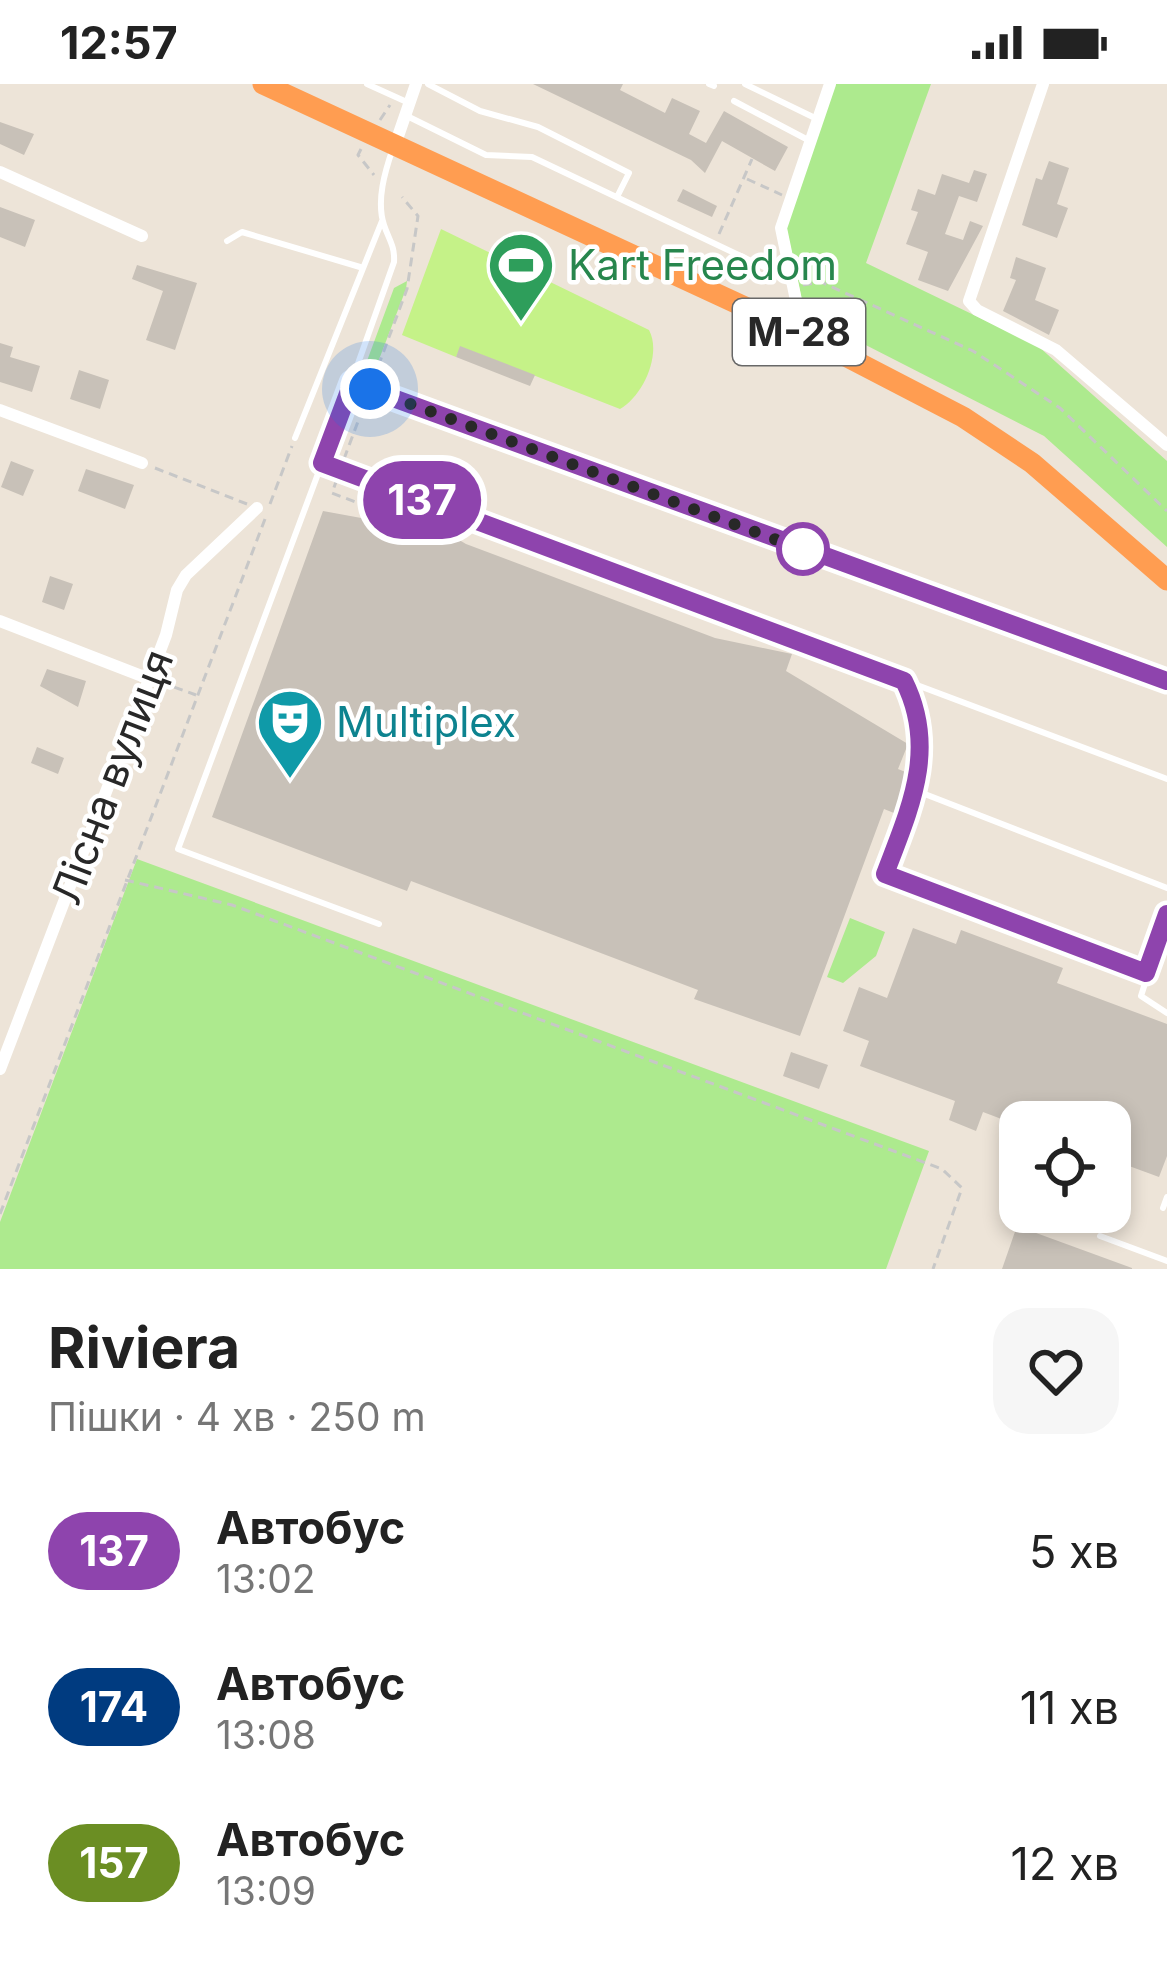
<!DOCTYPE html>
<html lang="uk">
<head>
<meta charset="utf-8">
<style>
  :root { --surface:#fff; --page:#f6f6f6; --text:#222; --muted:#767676 }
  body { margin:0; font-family:Inter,sans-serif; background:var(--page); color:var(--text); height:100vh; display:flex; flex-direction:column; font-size:45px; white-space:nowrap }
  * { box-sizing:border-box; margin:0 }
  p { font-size:39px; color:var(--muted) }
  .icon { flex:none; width:66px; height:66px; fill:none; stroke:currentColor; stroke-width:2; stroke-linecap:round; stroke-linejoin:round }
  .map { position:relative; height:1185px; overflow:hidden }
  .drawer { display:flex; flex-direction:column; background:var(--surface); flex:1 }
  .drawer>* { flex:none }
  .badge { padding:0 24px; border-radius:39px; font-size:42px; line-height:78px }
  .buttons { position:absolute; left:999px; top:1017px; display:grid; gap:24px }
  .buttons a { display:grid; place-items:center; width:132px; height:132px; border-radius:24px; background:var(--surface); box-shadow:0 6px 18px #0003; font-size:60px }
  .you { position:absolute; width:60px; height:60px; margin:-30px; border:9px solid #fff; border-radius:50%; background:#1a73e8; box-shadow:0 0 0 18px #1a73e833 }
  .map>.badge { position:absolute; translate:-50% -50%; box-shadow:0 0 0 6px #fff }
  .round { display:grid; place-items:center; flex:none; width:126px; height:126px; border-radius:36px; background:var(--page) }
  .headline { display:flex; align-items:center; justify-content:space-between; height:204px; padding:0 48px }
  h1 { font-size:57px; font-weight:700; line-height:90px }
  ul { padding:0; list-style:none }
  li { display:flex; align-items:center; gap:36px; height:156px; padding:0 48px }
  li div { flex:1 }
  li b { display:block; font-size:45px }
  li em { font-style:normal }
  li .badge { min-width:132px; font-weight:700; text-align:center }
  .status { display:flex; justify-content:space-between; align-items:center; height:84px; padding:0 60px; background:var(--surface); direction:ltr }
  .status svg { height:33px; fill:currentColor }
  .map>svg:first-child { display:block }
  .green { fill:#adea8e }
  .pitch { fill:#c5f288 }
  .building { fill:#c8c1b8 }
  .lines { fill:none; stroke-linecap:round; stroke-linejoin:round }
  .path { stroke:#c7c7c7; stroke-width:3; stroke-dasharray:9 6; stroke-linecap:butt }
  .lane { stroke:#fff; stroke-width:6 }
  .street { stroke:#fff; stroke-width:12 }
  .highway { stroke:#ff9d51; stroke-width:21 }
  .line-casing { stroke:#fff; stroke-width:27 }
  .line { stroke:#8e44ad; stroke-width:18 }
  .walk { stroke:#282828; stroke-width:12; stroke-dasharray:0 21.6 }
  .stop-dot { fill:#fff; stroke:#8e44ad; stroke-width:6 }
  .labels { text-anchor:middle; stroke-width:9; stroke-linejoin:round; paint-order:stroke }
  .shield { fill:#fff; stroke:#686868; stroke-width:3 }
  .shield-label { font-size:39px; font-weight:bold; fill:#282828 }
  .leisure-label { font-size:42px; fill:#27864d; stroke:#fff; text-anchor:start }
  .culture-label { font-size:42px; fill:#0d838f; stroke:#fff; text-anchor:start }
  .street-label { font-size:42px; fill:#282828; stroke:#fff }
</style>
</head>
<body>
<div class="status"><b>12:57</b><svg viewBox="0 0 49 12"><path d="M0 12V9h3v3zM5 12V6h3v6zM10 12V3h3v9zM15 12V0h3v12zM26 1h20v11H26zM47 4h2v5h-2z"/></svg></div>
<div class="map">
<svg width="1167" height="1185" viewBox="0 0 1167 1185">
  <rect width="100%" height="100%" fill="#ede4d8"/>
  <path class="green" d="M 835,0 L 931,0 L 866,179 L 1038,262 L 1167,377 L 1167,463 L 1044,352 L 805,230 L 786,142 Z
    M 407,197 L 406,205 L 370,299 L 364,285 L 394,204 Z
    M 137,775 L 929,1067 L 886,1185 L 0,1185 L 0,1138 Z
    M 850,834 L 885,848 L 876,872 L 843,899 L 827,893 Z"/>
  <path class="pitch" d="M 441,145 L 649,246 C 662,270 643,312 620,325 L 461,263 L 456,273 L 402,251 Z"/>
  <path class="building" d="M 533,0 L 623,0 L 620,6 L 665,29 L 672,14 L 700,27 L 689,50 L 706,59 L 724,27 L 788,63 L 775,87 L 722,57 L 705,89 L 691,76 Z
    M 0,38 L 34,50 L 24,71 L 0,60 Z
    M 1049,77 L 1069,84 L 1057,120 L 1068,124 L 1057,154 L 1022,141 L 1036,94 L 1042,96 Z
    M 974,86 L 987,90 L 977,118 L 959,112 L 945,150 L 963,156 L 970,137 L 983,142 L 948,207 L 918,196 L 928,168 L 906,160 L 918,128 L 911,126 L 918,105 L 935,111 L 942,90 L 969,99 Z
    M 683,105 L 717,122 L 712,133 L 677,117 Z
    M 0,123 L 35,136 L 25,163 L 0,153 Z
    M 1016,173 L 1046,184 L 1035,216 L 1059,226 L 1049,251 L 1003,227 L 1016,196 L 1010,194 Z
    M 137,181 L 197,199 L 175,266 L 146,256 L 163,207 L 132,195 Z
    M 0,259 L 13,263 L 10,273 L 40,282 L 32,308 L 0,298 Z
    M 460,262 L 535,291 L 530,302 L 456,273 Z
    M 79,286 L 109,296 L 100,325 L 70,315 Z
    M 11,377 L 34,386 L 23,412 L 1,403 Z
    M 86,385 L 134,401 L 125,425 L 78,407 Z
    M 400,421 L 466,460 L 715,554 L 792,570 L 786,587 L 908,660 L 898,685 L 908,689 L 894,729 L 884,725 L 800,952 L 694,915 L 698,906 L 411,797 L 407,807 L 212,733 L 323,427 L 394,440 Z
    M 50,492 L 73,500 L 64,526 L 42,518 Z
    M 47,585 L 86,597 L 78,623 L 40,602 Z
    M 37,663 L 64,674 L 58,690 L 31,679 Z
    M 913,844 L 956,860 L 961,846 L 1063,884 L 1057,899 L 1167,940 L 1167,1072 L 1159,1093 L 1110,1075 L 1110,1038 L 1020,1042 L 983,1028 L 976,1047 L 949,1036 L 955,1017 L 860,982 L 869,957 L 843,947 L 859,903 L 887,914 Z
    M 791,968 L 828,981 L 819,1005 L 783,992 Z
    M 1017,1142 L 1132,1184 L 1132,1185 L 1002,1185 Z"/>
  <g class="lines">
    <path class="path" d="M 380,36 L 390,21
      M 361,65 L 358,71 L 374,91
      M 747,95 L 782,111
      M 719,150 L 752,75
      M 803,201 L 821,198 L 973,267 L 1060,324 L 1167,427
      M 373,296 L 407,205 L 418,132 L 402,113
      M 344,375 L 366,316
      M 155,384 L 247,420
      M 337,395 L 332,409 L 389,431
      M 270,420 L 292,362
      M 160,598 L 196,611
      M 125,796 L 232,821 L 942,1085 L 962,1104 L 933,1185
      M 0,1130 L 265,435"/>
    <path class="lane" d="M 367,0 L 409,19
      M 428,0 L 480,27 L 538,43 L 629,89 L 617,113
      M 709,0 L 714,2
      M 745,0 L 815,34
      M 734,17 L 810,57
      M 405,31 L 486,71 L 532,73 L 766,184 L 785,178
      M 393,64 C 385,87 376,117 384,141 C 389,156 395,162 394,178 L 323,378 L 1167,695
      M 227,157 L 242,148 L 360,183
      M 352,299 L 1167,597
      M 295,354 L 382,137
      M 322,379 L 178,765 L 379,840
      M 904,597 C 937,665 910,724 885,790 L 1146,889
      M 917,707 L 1167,804
      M 1167,830 L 1141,912 L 1167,929
      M 1163,1124 L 1167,1113
      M 1100,1152 L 1167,1177"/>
    <path class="street" d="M 1043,0 L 969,217 L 977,226 L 1056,266 L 1167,361
      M 395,61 L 416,0
      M 0,88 L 142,152
      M 803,250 L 781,144 L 830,0
      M 0,326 L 142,379
      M 0,537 L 147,594
      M 0,985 L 166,551 L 177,506 L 186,491 L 257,424"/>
    <path class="highway" d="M 263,0 L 803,250 L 963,333 L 1032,379 L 1167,496"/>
  </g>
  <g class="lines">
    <defs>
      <path id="line" d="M 1167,597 L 352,299 L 322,379 L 904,597 C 938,665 910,724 885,790 L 1146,889 L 1167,830"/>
    </defs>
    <use href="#line" class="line-casing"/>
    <use href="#line" class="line"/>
    <path class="walk" d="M 370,305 L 812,469 L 803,465"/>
  </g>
  <defs>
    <symbol id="stadium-pin" viewBox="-11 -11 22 30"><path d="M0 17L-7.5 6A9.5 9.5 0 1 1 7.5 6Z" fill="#2e9e5b" stroke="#fff"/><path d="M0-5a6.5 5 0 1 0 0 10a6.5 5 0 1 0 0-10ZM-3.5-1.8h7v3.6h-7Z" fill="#fff"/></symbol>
    <symbol id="theatre-pin" viewBox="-11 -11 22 30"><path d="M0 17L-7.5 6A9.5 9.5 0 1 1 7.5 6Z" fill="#0f9aa8" stroke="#fff"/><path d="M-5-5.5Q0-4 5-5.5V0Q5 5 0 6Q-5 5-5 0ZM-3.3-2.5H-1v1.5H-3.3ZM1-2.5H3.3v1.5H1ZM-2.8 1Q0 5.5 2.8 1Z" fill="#fff"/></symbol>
  </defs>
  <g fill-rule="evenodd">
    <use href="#stadium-pin" x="483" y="143" width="76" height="104"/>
    <use href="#theatre-pin" x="252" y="600" width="76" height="104"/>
  </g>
  <circle class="stop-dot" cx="803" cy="465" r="24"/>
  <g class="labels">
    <rect class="shield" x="733" y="215" width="132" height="66" rx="9"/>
    <g class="shield-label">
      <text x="799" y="262">М-28</text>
    </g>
    <g class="leisure-label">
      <text x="568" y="196">Kart Freedom</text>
    </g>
    <g class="culture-label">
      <text x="336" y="653">Multiplex</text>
    </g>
    <g class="street-label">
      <text transform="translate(112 693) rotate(-69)" y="15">Лісна вулиця</text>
    </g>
  </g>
</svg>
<div class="buttons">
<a><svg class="icon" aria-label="locate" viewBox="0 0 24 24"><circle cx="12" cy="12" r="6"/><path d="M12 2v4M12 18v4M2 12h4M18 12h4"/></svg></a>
</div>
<div class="you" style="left:370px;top:305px"></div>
<b class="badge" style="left:422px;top:416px;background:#8e44ad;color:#fff">137</b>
</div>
<section class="drawer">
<div class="headline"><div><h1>Riviera</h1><p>Пішки · 4 хв · 250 m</p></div><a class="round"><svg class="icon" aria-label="heart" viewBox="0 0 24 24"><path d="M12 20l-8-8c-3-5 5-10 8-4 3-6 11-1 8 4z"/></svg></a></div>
<ul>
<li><span class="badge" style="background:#8e44ad;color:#fff">137</span><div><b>Автобус</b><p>13:02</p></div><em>5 хв</em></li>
<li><span class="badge" style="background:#003b80;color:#fff">174</span><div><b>Автобус</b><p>13:08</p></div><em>11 хв</em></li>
<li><span class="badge" style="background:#6b8e23;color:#fff">157</span><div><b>Автобус</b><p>13:09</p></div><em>12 хв</em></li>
</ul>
</section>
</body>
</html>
